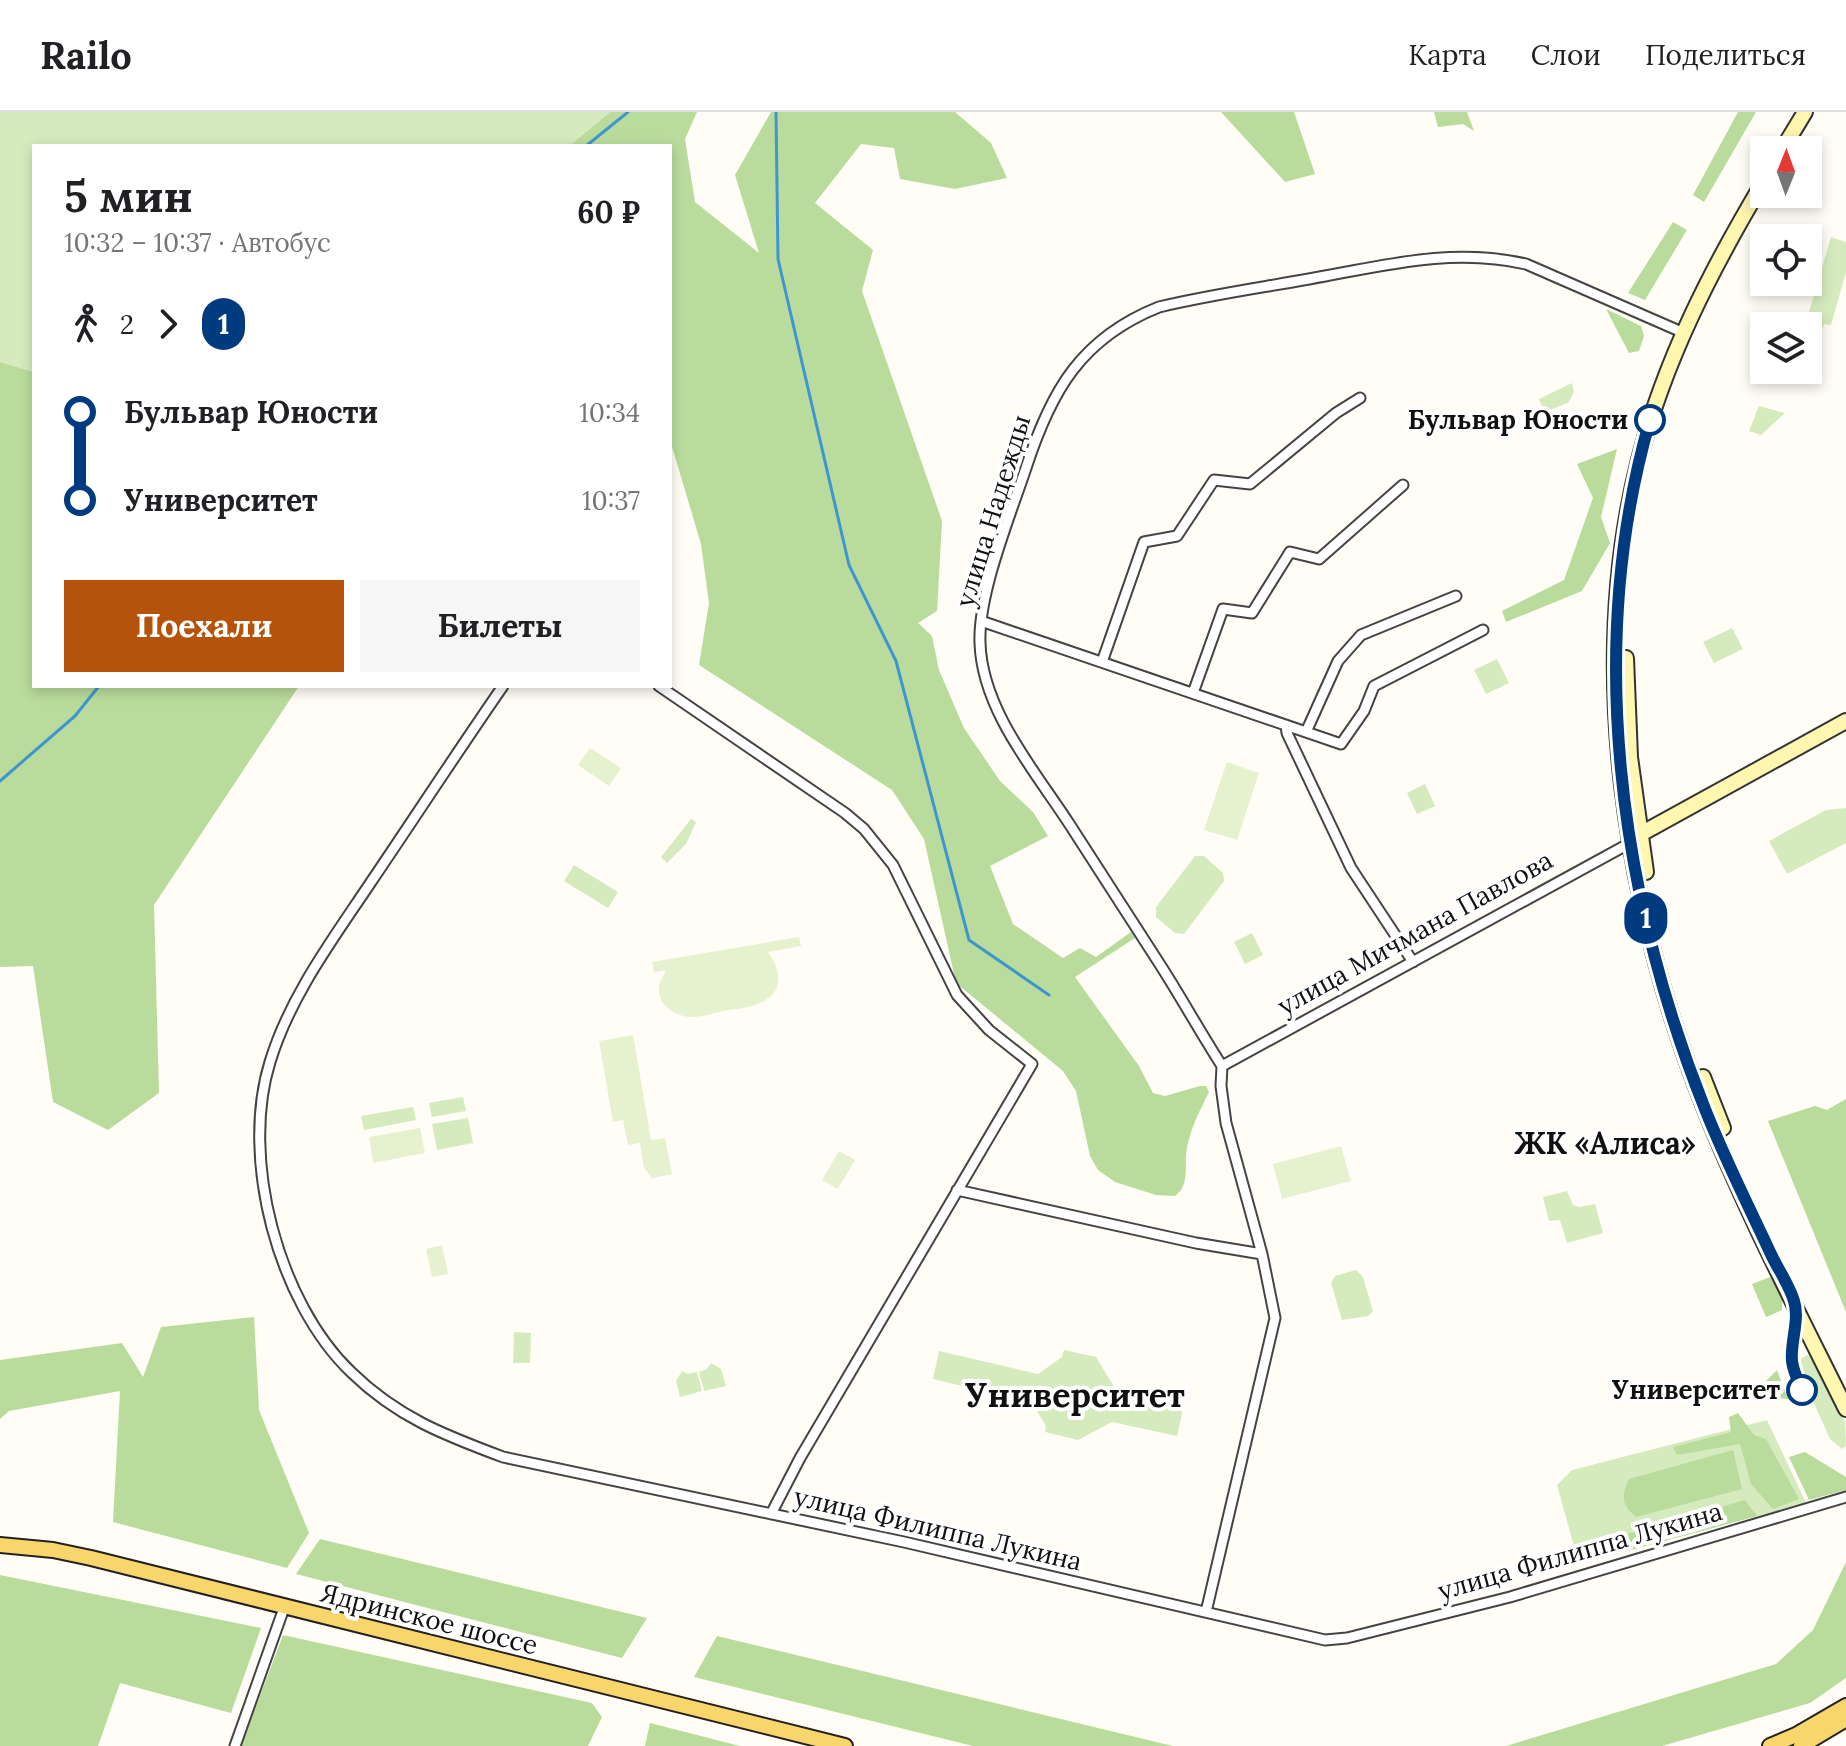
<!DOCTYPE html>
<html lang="ru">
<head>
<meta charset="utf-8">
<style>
  :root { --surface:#fff; --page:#f6f6f6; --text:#202124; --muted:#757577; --line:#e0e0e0; --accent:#b45309 }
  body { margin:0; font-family:Lora,serif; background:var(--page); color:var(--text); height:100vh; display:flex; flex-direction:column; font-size:30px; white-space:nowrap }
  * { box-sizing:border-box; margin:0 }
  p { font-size:26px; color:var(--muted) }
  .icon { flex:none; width:44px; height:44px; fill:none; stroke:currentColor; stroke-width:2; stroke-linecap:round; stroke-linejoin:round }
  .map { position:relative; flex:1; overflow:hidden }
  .side { position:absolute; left:32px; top:32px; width:640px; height:544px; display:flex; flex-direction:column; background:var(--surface); border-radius:0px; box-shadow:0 4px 12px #0003 }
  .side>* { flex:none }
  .badge { padding:0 16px; border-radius:26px; font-size:28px; line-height:52px }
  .needle { width:52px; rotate:1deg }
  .controls { position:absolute; left:1750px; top:24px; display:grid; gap:16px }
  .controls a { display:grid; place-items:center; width:72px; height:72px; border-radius:0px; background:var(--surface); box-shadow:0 4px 12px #0003; font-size:40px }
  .map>.badge { position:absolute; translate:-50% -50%; box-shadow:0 0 0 4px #fff }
  .legs { display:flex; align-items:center; gap:12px; height:88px; padding:0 32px; font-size:26px }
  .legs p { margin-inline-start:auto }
  .headline { display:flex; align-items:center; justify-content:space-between; height:136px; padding:0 32px }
  h1 { font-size:44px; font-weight:700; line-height:60px }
  .cta { display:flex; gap:16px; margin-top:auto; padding:16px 32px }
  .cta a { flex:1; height:92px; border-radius:0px; background:var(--accent); color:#fff; font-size:32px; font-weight:700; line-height:92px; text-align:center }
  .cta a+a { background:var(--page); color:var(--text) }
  ul { padding:0 32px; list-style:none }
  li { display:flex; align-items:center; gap:28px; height:88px; font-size:30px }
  li i { display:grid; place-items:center; width:12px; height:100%; margin:0 10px; background:currentColor }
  li i::after { content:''; width:20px; height:20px; margin:-10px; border:6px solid; border-radius:50%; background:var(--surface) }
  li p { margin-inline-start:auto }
  li:first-child i { background:linear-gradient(#0000 50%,currentColor 0) }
  li:last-child i { background:linear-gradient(currentColor 50%,#0000 0) }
  header { display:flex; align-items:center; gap:48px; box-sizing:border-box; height:112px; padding:0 40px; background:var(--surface); border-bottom:2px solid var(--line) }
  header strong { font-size:38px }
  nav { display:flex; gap:44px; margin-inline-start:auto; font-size:28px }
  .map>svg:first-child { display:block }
  .green { fill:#d5ebbd }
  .forest { fill:#b9dc9c }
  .pitch { fill:#e6f2cf }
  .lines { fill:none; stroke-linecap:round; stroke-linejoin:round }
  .stream { stroke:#3f96cf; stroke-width:3 }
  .minor-casing { stroke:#444; stroke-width:13 }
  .secondary-casing { stroke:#333; stroke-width:18 }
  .primary-casing { stroke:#222; stroke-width:18 }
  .minor { stroke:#fff; stroke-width:9 }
  .secondary { stroke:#fff6b0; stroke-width:14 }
  .primary { stroke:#f9d66b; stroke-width:14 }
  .line-1-casing { stroke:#fff; stroke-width:18 }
  .line-1 { stroke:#003b80; stroke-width:12 }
  .stop-1-dot { fill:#fff; stroke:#003b80; stroke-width:4 }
  .labels { text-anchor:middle; stroke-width:8; stroke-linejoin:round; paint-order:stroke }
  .stop-label { font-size:26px; font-weight:bold; fill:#111; stroke:#fff; text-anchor:end }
  .street-label { font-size:26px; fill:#111; stroke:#fff }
  .quarter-label { font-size:30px; font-weight:bold; fill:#111; stroke:#fff }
  .district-label { font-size:34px; font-weight:bold; fill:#111; stroke:#fff }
</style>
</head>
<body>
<header>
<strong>Railo</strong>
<nav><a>Карта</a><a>Слои</a><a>Поделиться</a></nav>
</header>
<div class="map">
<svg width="1846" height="1634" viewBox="0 0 1846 1634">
  <rect width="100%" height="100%" fill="#fffdf5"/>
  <path class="green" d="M 0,0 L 610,0 L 569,34 L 34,34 L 34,260 L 0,250 Z
    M 1831,125 L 1846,130 L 1846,160 L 1831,213 L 1824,212 L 1815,241 L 1808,239 L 1808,214 L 1805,214 Z
    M 1572,271 L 1574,280 L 1568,291 L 1544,300 L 1539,287 Z
    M 1759,294 L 1785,301 L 1761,323 L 1749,319 Z
    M 1732,516 L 1743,537 L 1714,551 L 1703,530 Z
    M 1497,547 L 1509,571 L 1486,582 L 1474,558 Z
    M 1425,672 L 1435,694 L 1417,702 L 1407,681 Z
    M 1846,696 L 1846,731 L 1787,762 L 1769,729 L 1826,698 Z
    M 691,707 L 696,710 L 686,732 L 667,751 L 661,745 Z
    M 1195,744 L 1204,744 L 1223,761 L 1224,769 L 1184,822 L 1175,821 L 1156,805 L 1156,795 Z
    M 574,753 L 618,780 L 608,796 L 564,769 Z
    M 1252,821 L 1263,843 L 1245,852 L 1234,830 Z
    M 463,985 L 466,999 L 432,1005 L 429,991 Z
    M 413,995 L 416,1008 L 364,1018 L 361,1004 Z
    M 468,1006 L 473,1031 L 437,1038 L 432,1012 Z
    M 1567,1079 L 1573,1093 L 1579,1095 L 1595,1092 L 1603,1121 L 1567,1131 L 1560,1108 L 1549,1109 L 1543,1085 Z
    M 1356,1158 L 1363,1165 L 1373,1199 L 1368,1204 L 1342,1208 L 1331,1171 L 1335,1164 Z
    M 514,1220 L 531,1221 L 530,1251 L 513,1251 Z
    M 1064,1238 L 1096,1245 L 1119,1283 L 1183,1297 L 1177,1324 L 1112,1310 L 1078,1328 L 1045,1320 L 1046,1314 L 1032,1291 L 933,1267 L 939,1239 L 1038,1262 L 1062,1245 Z
    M 1808,1243 L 1815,1249 L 1845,1310 L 1846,1334 L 1842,1337 L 1830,1327 L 1799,1258 L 1800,1247 Z
    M 711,1251 L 721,1257 L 726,1274 L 704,1279 L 699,1260 L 707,1257 Z
    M 682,1259 L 688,1262 L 697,1260 L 702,1279 L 680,1285 L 676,1269 Z
    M 1767,1308 L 1806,1391 L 1579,1452 L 1557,1373 L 1572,1358 Z"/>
  <path class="forest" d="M 610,0 L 697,0 L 685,27 L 695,90 L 759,141 L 735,63 L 771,0 L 955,0 L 991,31 L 1007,66 L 955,77 L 900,67 L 894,36 L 861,32 L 815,91 L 873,138 L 862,179 L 942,409 L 937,499 L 918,511 L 932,524 L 939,558 L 964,616 L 1000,669 L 1033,700 L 1048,724 L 990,754 L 1013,812 L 1063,846 L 1080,836 L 1096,845 L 1131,820 L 1135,826 L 1075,865 L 1139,954 L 1153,981 L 1165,984 L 1200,974 L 1206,974 L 1209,980 C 1199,1000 1189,1019 1186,1042 C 1185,1057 1189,1074 1175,1084 L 1156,1083 L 1115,1070 L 1098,1058 L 1090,1044 L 1076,979 L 1063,959 L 956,871 L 924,727 L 892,678 L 699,553 L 709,491 L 701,432 L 670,328 L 670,34 L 569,34 Z
    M 1221,0 L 1294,0 L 1315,62 L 1285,70 Z
    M 1434,0 L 1467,0 L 1474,19 L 1463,12 L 1438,15 Z
    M 1738,0 L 1756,0 L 1704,90 L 1693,83 Z
    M 1673,110 L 1687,118 L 1645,188 L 1628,181 Z
    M 1606,197 L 1641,214 L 1644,224 L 1639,239 L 1629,241 Z
    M 0,250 L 34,260 L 34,574 L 299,574 L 154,793 L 159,981 L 108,1018 L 53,990 L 33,854 L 0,855 Z
    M 1617,337 L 1601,405 L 1610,431 L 1582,479 L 1506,510 L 1502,499 L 1564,468 L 1593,386 L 1577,352 Z
    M 1846,987 L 1846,1200 L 1768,1009 L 1815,994 L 1827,998 Z
    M 1770,1165 L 1783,1178 L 1782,1198 L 1766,1205 L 1752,1172 Z
    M 254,1205 L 259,1298 L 309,1421 L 287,1456 L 113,1410 L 120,1279 L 9,1299 L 0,1307 L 0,1248 L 122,1231 L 143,1265 L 161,1215 Z
    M 1777,1258 L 1788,1287 L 1765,1285 L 1761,1274 Z
    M 1738,1301 L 1754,1323 L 1766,1327 L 1799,1387 L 1773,1397 L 1751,1372 L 1740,1332 L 1677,1343 L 1673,1335 L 1731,1320 L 1729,1305 Z
    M 1733,1338 L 1742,1377 L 1636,1405 C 1621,1392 1621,1385 1629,1367 Z
    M 1805,1340 L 1846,1365 L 1846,1378 L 1809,1388 L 1789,1345 Z
    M 1745,1388 L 1757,1404 L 1597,1447 L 1593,1432 Z
    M 320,1427 L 647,1506 L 622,1546 L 296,1462 Z
    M 1846,1450 L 1846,1566 L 1810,1591 L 1662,1634 L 1506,1634 L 1776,1552 L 1813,1518 Z
    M 0,1463 L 261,1516 L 231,1601 L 120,1571 L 98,1634 L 0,1634 Z
    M 283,1523 L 592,1591 L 602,1605 L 588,1634 L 241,1634 Z
    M 717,1524 L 1173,1634 L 973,1634 L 694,1565 Z
    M 650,1611 L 740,1634 L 645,1634 Z"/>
  <path class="pitch" d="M 590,636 L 621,656 L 609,674 L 578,653 Z
    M 1227,650 L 1259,661 L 1237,728 L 1204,718 Z
    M 799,825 L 801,834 L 768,840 C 781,858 785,880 760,891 C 750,896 735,897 723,899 C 714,901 702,905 693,905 C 677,906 657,893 659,876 C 659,870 664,863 666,858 L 654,860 L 652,850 Z
    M 633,923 L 651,1028 L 665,1026 L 672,1062 L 652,1066 L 644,1056 L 640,1031 L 628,1033 L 623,1008 L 613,1010 L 599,929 Z
    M 420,1016 L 425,1041 L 373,1051 L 369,1025 Z
    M 1341,1034 L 1351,1069 L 1282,1087 L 1273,1052 Z
    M 839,1039 L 855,1048 L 838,1077 L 822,1068 Z
    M 442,1133 L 448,1162 L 432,1165 L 426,1137 Z"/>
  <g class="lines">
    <path class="stream" d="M 776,0 L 778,147 L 849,453 L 896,549 L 969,828 L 1049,883
      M 586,34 L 628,0
      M 0,669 L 75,604 L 99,574"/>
    <defs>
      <path id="minor" d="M 981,509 L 1341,632 L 1364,599 L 1374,574 L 1483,518
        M 1102,550 L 1144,430 L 1177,424 L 1214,368 L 1250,372 L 1336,301 L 1360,286
        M 503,574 C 458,639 415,705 371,770 C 333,827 290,884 270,950 C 240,1046 278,1190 351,1260 C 397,1305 444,1323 503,1345 L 904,1430 L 1325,1528 L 1347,1526 L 1510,1485 L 1846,1385
        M 659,574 L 845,701 L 864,717 L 893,753 L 957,883 L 989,918 L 1032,952 L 800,1346 L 771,1402
        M 1193,581 L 1223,497 L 1252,501 L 1290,440 L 1319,447 L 1403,373
        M 1286,613 L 1287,621 L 1351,756 L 1413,850
        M 1306,620 L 1338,549 L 1361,523 L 1456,484
        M 1222,954 C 1200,920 1181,885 1159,851 C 1129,805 1100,759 1070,713 C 1035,659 982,598 980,531 C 978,482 1010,404 1026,356 C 1051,279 1081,226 1159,195 C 1209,183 1259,176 1309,167 C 1383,154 1451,135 1526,152 L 1684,221
        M 1222,954 L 1632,730
        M 957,1078 L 1196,1131 L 1262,1142
        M 1206,1500 L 1275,1206 L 1262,1142 L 1226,1011 L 1221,974 L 1222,954
        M 235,1634 L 284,1496"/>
      <path id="secondary" d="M 1782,38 L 1805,0
        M 1764,69 C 1712,156 1664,249 1639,348 C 1586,557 1626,798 1704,995 C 1745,1098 1797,1198 1846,1297
        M 1626,546 L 1630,645 L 1646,760
        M 1637,724 L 1846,609
        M 1703,965 L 1723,1016"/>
      <path id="primary" d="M 0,1433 L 53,1438 L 91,1446 L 845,1634
        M 1770,1634 L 1796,1623 L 1846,1594
        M 1801,1634 L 1846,1607"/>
    </defs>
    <use href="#minor" class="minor-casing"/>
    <use href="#secondary" class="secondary-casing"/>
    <use href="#primary" class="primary-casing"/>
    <use href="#minor" class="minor"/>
    <use href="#secondary" class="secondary"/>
    <use href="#primary" class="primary"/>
  </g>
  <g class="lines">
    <defs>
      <path id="line-1" d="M 1650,308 C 1585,534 1619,781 1705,997 C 1724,1045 1748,1093 1770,1140 C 1777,1156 1789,1172 1794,1189 C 1800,1207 1790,1231 1792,1249 C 1793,1259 1798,1269 1802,1278"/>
    </defs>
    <use href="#line-1" class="line-1-casing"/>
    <use href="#line-1" class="line-1"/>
  </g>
  <g class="stop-1-dot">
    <circle cx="1650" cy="308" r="14"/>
    <circle cx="1802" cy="1278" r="14"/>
  </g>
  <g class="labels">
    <g class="stop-label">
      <text x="1628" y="317">Бульвар Юности</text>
      <text x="1780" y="1287">Университет</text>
    </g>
    <g class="street-label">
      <text transform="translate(993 399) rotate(-73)" y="9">улица Надежды</text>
      <text transform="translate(1415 821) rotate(-29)" y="9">улица Мичмана Павлова</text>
      <text transform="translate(938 1417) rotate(13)" y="9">улица Филиппа Лукина</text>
      <text transform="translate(1580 1439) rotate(-16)" y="9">улица Филиппа Лукина</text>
      <text transform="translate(429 1507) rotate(14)" y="9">Ядринское шоссе</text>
    </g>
    <g class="quarter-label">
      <text x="1605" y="1042">ЖК «Алиса»</text>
    </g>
    <g class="district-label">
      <text x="1075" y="1295">Университет</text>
    </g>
  </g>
</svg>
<div class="controls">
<a><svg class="needle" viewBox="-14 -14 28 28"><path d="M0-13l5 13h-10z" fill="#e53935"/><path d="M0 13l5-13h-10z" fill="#757577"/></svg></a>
<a><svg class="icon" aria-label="locate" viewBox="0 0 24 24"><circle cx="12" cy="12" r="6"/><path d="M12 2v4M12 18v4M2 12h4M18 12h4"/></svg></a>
<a><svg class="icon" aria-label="layers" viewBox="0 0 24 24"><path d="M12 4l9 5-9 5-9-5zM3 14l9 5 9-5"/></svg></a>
</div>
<b class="badge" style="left:1646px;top:806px;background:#003b80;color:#fff">1</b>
<section class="side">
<div class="headline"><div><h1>5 мин</h1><p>10:32 – 10:37 · Автобус</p></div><b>60 ₽</b></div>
<div class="legs"><svg class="icon" aria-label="walk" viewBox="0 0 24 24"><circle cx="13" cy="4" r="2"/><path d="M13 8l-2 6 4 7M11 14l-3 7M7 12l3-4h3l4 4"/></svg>2<svg class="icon" aria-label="forward" viewBox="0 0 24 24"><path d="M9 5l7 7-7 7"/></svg><b class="badge" style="background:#003b80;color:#fff">1</b></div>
<ul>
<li><i style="color:#003b80"></i><b>Бульвар Юности</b><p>10:34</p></li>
<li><i style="color:#003b80"></i><b>Университет</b><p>10:37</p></li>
</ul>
<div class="cta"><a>Поехали</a><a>Билеты</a></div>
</section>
</div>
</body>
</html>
